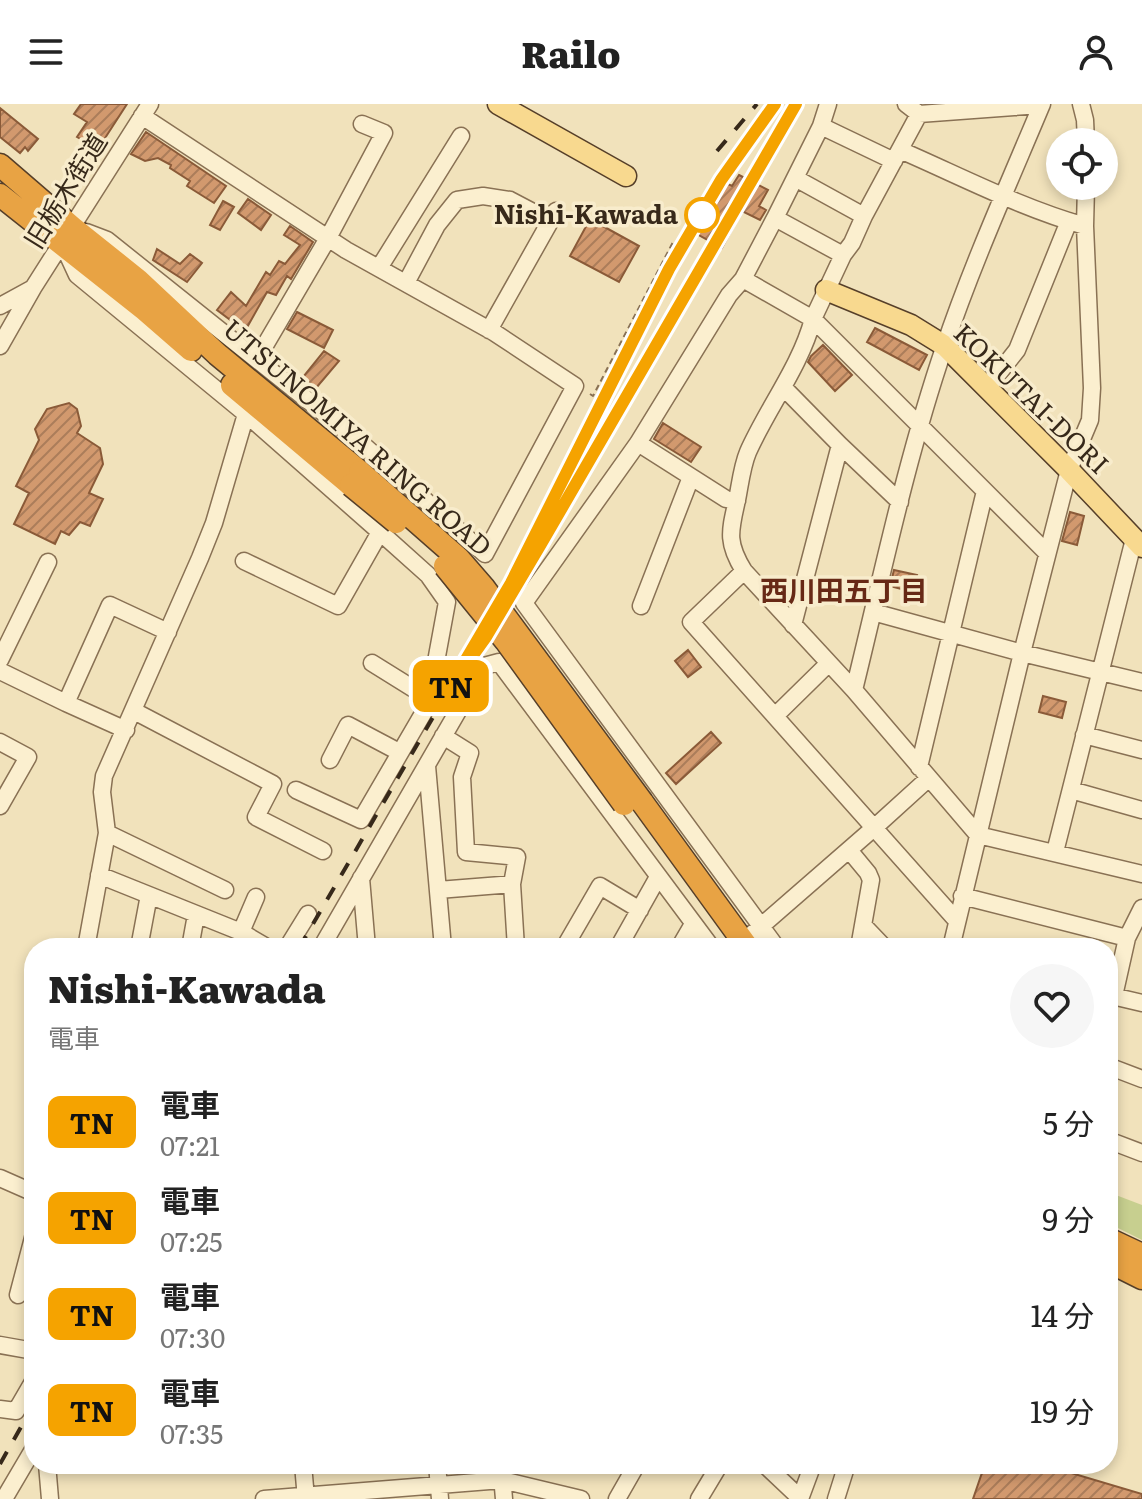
<!DOCTYPE html>
<html lang="ja">
<head>
<meta charset="utf-8">
<style>
  :root { --surface:#fff; --page:#f6f6f6; --text:#222; --muted:#767676 }
  body { margin:0; font-family:Literata,"Noto Sans JP",serif; background:var(--page); color:var(--text); height:100vh; display:flex; flex-direction:column; font-size:30px; white-space:nowrap }
  * { box-sizing:border-box; margin:0 }
  p { font-size:26px; color:var(--muted) }
  .icon { flex:none; width:44px; height:44px; fill:none; stroke:currentColor; stroke-width:2; stroke-linecap:round; stroke-linejoin:round }
  .map { position:relative; flex:1; overflow:hidden }
  .details { position:absolute; left:24px; top:834px; width:1094px; height:536px; display:flex; flex-direction:column; background:var(--surface); border-radius:32px; box-shadow:0 4px 12px #0003 }
  .details>* { flex:none }
  .badge { padding:0 16px; border-radius:12px; font-size:28px; line-height:52px }
  .tools { position:absolute; left:1046px; top:24px; display:grid; gap:16px }
  .tools a { display:grid; place-items:center; width:72px; height:72px; border-radius:50%; background:var(--surface); box-shadow:0 4px 12px #0003; font-size:40px }
  .map>.badge { position:absolute; translate:-50% -50%; box-shadow:0 0 0 4px #fff }
  .round { display:grid; place-items:center; flex:none; width:84px; height:84px; border-radius:42px; background:var(--page) }
  .head { display:flex; align-items:center; justify-content:space-between; height:136px; padding:0 24px }
  h1 { font-size:38px; font-weight:800; line-height:60px }
  ul { padding:0; list-style:none }
  li { display:flex; align-items:center; gap:24px; height:96px; padding:0 24px }
  li div { flex:1 }
  li b { display:block; font-size:30px }
  li em { font-style:normal }
  li .badge { min-width:88px; font-weight:700; text-align:center }
  header { display:flex; justify-content:space-between; align-items:center; height:104px; padding:0 24px; background:var(--surface); font-size:36px; font-weight:800 }
  .map>svg:first-child { display:block }
  .park { fill:#c7cf8f }
  .building { fill:url(#building-hatch); stroke:#8a5a38; stroke-width:2 }
  .lines { fill:none; stroke-linecap:round; stroke-linejoin:round }
  .minor-casing { stroke:#897154; stroke-width:19 }
  .major-casing { stroke:#563f29; stroke-width:23 }
  .highway-casing { stroke:#563f29; stroke-width:25 }
  .path { stroke:#897154; stroke-width:2; stroke-dasharray:6 4; stroke-linecap:butt }
  .minor { stroke:#fbefcf; stroke-width:16 }
  .major { stroke:#f8d98f; stroke-width:20 }
  .highway { stroke:#e8a344; stroke-width:22 }
  .rail { stroke:#37291a; stroke-width:4; stroke-dasharray:14 14; stroke-linecap:butt }
  .highway-bridge-casing { stroke:#563f29; stroke-width:25; stroke-linecap:butt }
  .highway-bridge { stroke:#e8a344; stroke-width:22 }
  .line-casing { stroke:#fff; stroke-width:18 }
  .line { stroke:#f5a300; stroke-width:12 }
  .stop-dot { fill:#fff; stroke:#f5a300; stroke-width:4 }
  .labels { text-anchor:middle; stroke-width:7; stroke-linejoin:round; paint-order:stroke }
  .street-label { font-size:26px; fill:#37291a; stroke:#f8eccc }
  .stop-label { font-size:26px; font-weight:bold; fill:#37291a; stroke:#f8eccc; text-anchor:end }
  .neighbourhood-label { font-size:28px; font-weight:bold; fill:#672916; stroke:#f8eccc }
</style>
</head>
<body>
<header><svg class="icon" aria-label="menu" viewBox="0 0 24 24"><path d="M4 6h16M4 12h16M4 18h16"/></svg>Railo<svg class="icon" aria-label="person" viewBox="0 0 24 24"><circle cx="12" cy="8" r="4"/><path d="M4 21q1-7 8-7t8 7"/></svg></header>
<div class="map">
<svg width="1142" height="1395" viewBox="0 0 1142 1395">
  <defs>
    <pattern id="building-hatch" width="6" height="6" patternUnits="userSpaceOnUse" patternTransform="scale(2)"><rect width="6" height="6" fill="#d2996e"/><path d="M-1 1l2-2M0 6l6-6M5 7l2-2" fill="none" stroke="#ab7d5a"/></pattern>
  </defs>
  <rect width="100%" height="100%" fill="#f1e2bb"/>
  <path class="park" d="M 1108,1088 L 1142,1101 L 1142,1136 L 1108,1119 Z"/>
  <path class="building" d="M 81,0 L 127,0 L 98,45 L 77,33 L 87,18 L 74,10 Z
    M 0,4 L 38,35 L 28,47 L 25,43 L 20,49 L 0,33 Z
    M 146,28 L 226,82 L 214,99 L 187,82 L 190,77 L 170,64 L 171,61 L 158,54 L 145,57 L 131,50 Z
    M 739,71 L 768,86 L 759,102 L 766,106 L 760,116 L 742,107 L 722,144 L 697,130 L 726,79 L 732,82 Z
    M 248,95 L 271,111 L 261,126 L 238,109 Z
    M 223,97 L 234,103 L 220,126 L 210,121 Z
    M 590,115 L 639,142 L 619,178 L 570,152 Z
    M 290,122 L 313,138 L 291,175 L 287,172 L 276,191 L 267,188 L 245,227 L 217,206 L 231,188 L 246,202 L 266,168 L 270,171 L 279,157 L 285,160 L 300,141 L 284,131 Z
    M 157,145 L 180,160 L 190,150 L 202,159 L 187,178 L 153,156 Z
    M 297,208 L 333,226 L 324,244 L 287,225 Z
    M 875,224 L 927,251 L 919,266 L 867,238 Z
    M 823,241 L 852,271 L 835,287 L 808,258 L 811,252 Z
    M 324,247 L 339,257 L 316,284 L 303,273 Z
    M 69,299 L 77,305 L 81,322 L 77,329 L 100,344 L 103,360 L 89,389 L 103,395 L 90,422 L 80,418 L 69,431 L 61,427 L 55,440 L 14,420 L 29,389 L 16,382 L 39,336 L 35,325 L 47,305 Z
    M 663,319 L 701,343 L 691,358 L 654,335 Z
    M 1070,408 L 1084,412 L 1077,441 L 1062,437 Z
    M 894,466 L 917,471 L 913,488 L 890,482 Z
    M 688,546 L 701,563 L 688,573 L 675,557 Z
    M 1043,592 L 1066,598 L 1062,614 L 1039,608 Z
    M 711,628 L 721,639 L 676,680 L 666,669 Z
    M 985,1360 L 1041,1360 L 1142,1390 L 1142,1395 L 973,1395 Z"/>
  <g class="lines">
    <defs>
      <path id="minor" d="M 828,0 L 821,22 L 795,74 L 864,112
        M 1081,0 L 1085,16 L 1086,38
        M 919,10 L 1041,1
        M 821,22 L 894,57
        M 900,46 C 960,72 1021,104 1085,122
        M 775,114 L 843,151 L 813,215 L 743,175 Z
        M 775,114 L 795,74
        M 86,128 L 107,136 L 360,338 L 485,450 L 575,282 L 495,229 L 346,146 L 142,12
        M 65,145 L 77,171 L 246,310 L 380,428 L 428,471 L 447,498 L 428,601 L 361,716 L 296,686
        M 843,151 L 852,139 L 864,112 L 919,10 L 906,0
        M 379,164 L 461,32
        M 743,175 L 729,191 L 638,339 L 524,499 L 777,844
        M 406,179 L 437,121 L 457,96 L 483,92 L 510,96 L 550,117
        M 0,202 L 33,184
        M 489,226 L 556,107
        M 0,242 L 33,184 L 150,0
        M 257,255 L 328,134 L 384,29 L 362,20
        M 783,283 L 840,341 L 793,521
        M 987,284 L 1017,246 L 1069,117
        M 638,339 L 726,395 L 737,397
        M 840,341 L 900,398
        M 985,387 L 1047,449
        M 244,457 L 338,502 L 380,428
        M 744,467 L 691,518 L 957,817
        M 641,502 L 691,373
        M 873,508 L 1022,549 L 1142,578
        M 0,556 L 48,458
        M 372,559 L 417,587 L 430,587
        M 0,567 L 66,599 L 110,501 L 168,528
        M 854,586 C 882,472 906,356 944,244 C 972,161 1008,81 1042,0
        M 66,599 L 126,626
        M 134,607 L 273,680 L 256,713 L 323,747
        M 775,612 L 829,559
        M 1084,631 L 1142,646
        M 443,632 L 470,649 L 462,673 L 466,748 L 517,753 L 512,780 L 516,844
        M 0,638 L 28,653 L 0,702
        M 330,656 L 348,621 L 399,648
        M 427,662 L 443,844
        M 919,663 L 985,387 L 813,215 C 800,263 768,303 748,348 C 742,362 740,381 737,396 C 730,427 726,438 744,467 L 854,586 L 978,731 L 1142,770
        M 1071,686 L 1142,706
        M 107,729 L 225,786
        M 849,746 L 868,769 L 871,776 L 859,844
        M 1055,748 L 1134,435
        M 99,771 L 241,828 L 268,844
        M 361,774 L 367,844
        M 438,786 L 512,780
        M 962,792 L 1127,834
        M 863,821 L 885,844
        M 241,828 L 256,793
        M 86,844 L 107,729 L 102,688 L 104,672 L 200,454 L 214,419 L 246,310
        M 139,844 L 149,791
        M 190,844 L 196,811
        M 287,844 L 308,810
        M 321,844 L 484,562 L 499,558 L 712,844
        M 564,844 L 600,782 L 640,806
        M 618,844 L 658,773
        M 679,844 L 693,820
        M 736,844 L 875,723 L 929,674
        M 951,844 L 1022,549 L 1069,366 L 1090,316 L 1092,284 L 1085,122 L 1086,82
        M 1108,891 L 1142,899
        M 1114,892 L 1127,834 L 1142,804
        M 1108,962 L 1142,975
        M 1108,1036 L 1142,1049
        M 0,1074 L 34,1089
        M 18,1191 L 34,1130
        M 0,1241 L 34,1247
        M 0,1305 L 16,1307 L 34,1276
        M 47,1360 L 50,1395
        M 303,1360 L 306,1395
        M 437,1360 L 440,1395
        M 501,1360 L 504,1395
        M 764,1360 L 800,1394
        M 4,1395 L 34,1344
        M 264,1395 L 502,1376 L 581,1395
        M 617,1395 L 637,1360
        M 699,1395 L 720,1360
        M 800,1395 L 813,1360
        M 836,1395 L 847,1360"/>
      <path id="major" d="M 498,0 L 626,72
        M 826,186 L 911,221 L 945,242 L 1069,366 L 1142,443"/>
      <path id="highway" d="M 0,61 L 73,124 L 138,176 L 217,250 L 360,368
        M 0,91 L 145,206 L 191,246
        M 232,281 L 351,381
        M 642,698 L 748,844
        M 1108,1135 L 1142,1151
        M 1108,1157 L 1142,1174"/>
    </defs>
    <use href="#minor" class="minor-casing"/>
    <use href="#major" class="major-casing"/>
    <use href="#highway" class="highway-casing"/>
    <path class="path" d="M 590,290 L 593,292 L 673,138"/>
    <use href="#minor" class="minor"/>
    <use href="#major" class="major"/>
    <use href="#highway" class="highway"/>
    <path class="rail" d="M 717,47 L 757,0
      M 557,413 L 796,0
      M 299,844 L 511,479 L 669,165 L 721,76 L 775,0
      M 0,1360 L 34,1300"/>
    <defs>
      <path id="highway-bridge" d="M 360,368 L 458,454 L 484,484 L 642,698
        M 351,381 L 396,418
        M 445,462 L 506,537 L 624,700"/>
    </defs>
    <use href="#highway-bridge" class="highway-bridge-casing"/>
    <use href="#highway-bridge" class="highway-bridge"/>
  </g>
  <g class="lines">
    <defs>
      <path id="line" d="M 775,0 L 721,76 L 669,165 L 511,479 L 448,586 L 486,533 L 541,440 L 796,0"/>
    </defs>
    <use href="#line" class="line-casing"/>
    <use href="#line" class="line"/>
  </g>
  <circle class="stop-dot" cx="702" cy="111" r="16"/>
  <g class="labels">
    <g class="street-label">
      <text transform="translate(66 87) rotate(-58)" y="9">旧栃木街道</text>
      <text transform="translate(1031 295) rotate(44)" y="9">KOKUTAI-DORI</text>
      <text transform="translate(357 334) rotate(41)" y="9">UTSUNOMIYA RING ROAD</text>
    </g>
    <g class="stop-label">
      <text x="678" y="120">Nishi-Kawada</text>
    </g>
    <g class="neighbourhood-label">
      <text x="844" y="497">西川田五丁目</text>
    </g>
  </g>
</svg>
<div class="tools">
<a><svg class="icon" aria-label="locate" viewBox="0 0 24 24"><circle cx="12" cy="12" r="6"/><path d="M12 2v4M12 18v4M2 12h4M18 12h4"/></svg></a>
</div>
<b class="badge" style="left:451px;top:582px;background:#f5a300;color:#111">TN</b>
<section class="details">
<div class="head"><div><h1>Nishi-Kawada</h1><p>電車</p></div><a class="round"><svg class="icon" aria-label="heart" viewBox="0 0 24 24"><path d="M12 20l-8-8c-3-5 5-10 8-4 3-6 11-1 8 4z"/></svg></a></div>
<ul>
<li><span class="badge" style="background:#f5a300;color:#111">TN</span><div><b>電車</b><p>07:21</p></div><em>5 分</em></li>
<li><span class="badge" style="background:#f5a300;color:#111">TN</span><div><b>電車</b><p>07:25</p></div><em>9 分</em></li>
<li><span class="badge" style="background:#f5a300;color:#111">TN</span><div><b>電車</b><p>07:30</p></div><em>14 分</em></li>
<li><span class="badge" style="background:#f5a300;color:#111">TN</span><div><b>電車</b><p>07:35</p></div><em>19 分</em></li>
</ul>
</section>
</div>
</body>
</html>
